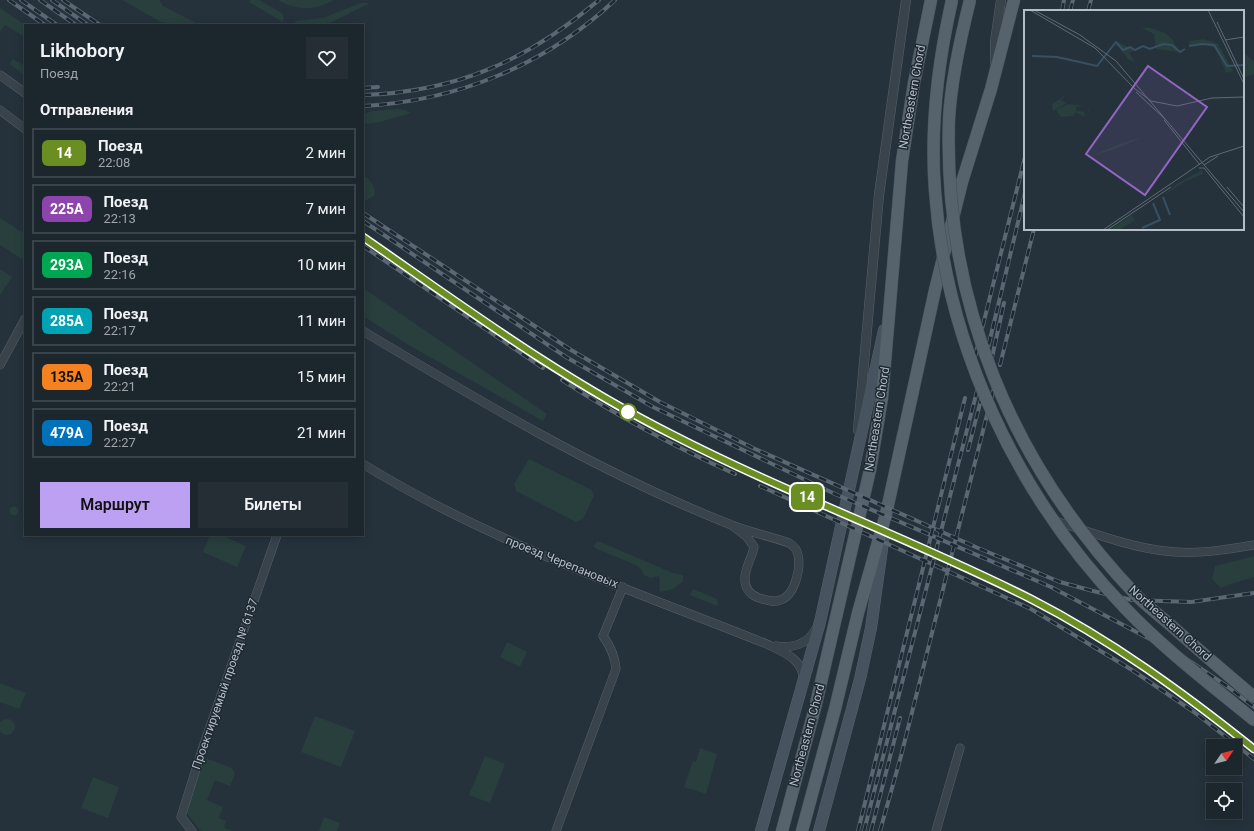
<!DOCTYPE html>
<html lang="ru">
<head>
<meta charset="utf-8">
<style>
  :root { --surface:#1c262d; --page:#252e35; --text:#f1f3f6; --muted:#a0a5aa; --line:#3a4349; --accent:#bca0f2 }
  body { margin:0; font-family:Roboto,sans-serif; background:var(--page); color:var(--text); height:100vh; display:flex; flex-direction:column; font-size:15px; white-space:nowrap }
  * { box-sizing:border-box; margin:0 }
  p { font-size:13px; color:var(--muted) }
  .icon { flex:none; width:22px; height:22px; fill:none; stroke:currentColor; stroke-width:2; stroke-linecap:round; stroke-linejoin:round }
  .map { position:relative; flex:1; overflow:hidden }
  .sheet { position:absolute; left:24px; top:24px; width:340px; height:512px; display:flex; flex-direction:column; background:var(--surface); border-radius:0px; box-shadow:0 2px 10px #0003,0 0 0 1px var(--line) }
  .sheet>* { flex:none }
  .badge { padding:0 8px; border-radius:6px; font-size:14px; line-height:26px }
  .needle { width:26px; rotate:55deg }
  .controls { position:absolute; left:1206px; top:739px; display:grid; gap:8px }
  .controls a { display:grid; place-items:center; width:36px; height:36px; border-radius:0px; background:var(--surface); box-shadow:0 2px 10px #0003,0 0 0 1px var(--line); font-size:20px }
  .map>.badge { position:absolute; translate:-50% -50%; box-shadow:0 0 0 2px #fff }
  h2 { padding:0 16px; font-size:15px; line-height:36px }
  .round { display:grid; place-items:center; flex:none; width:42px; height:42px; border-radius:0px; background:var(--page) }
  .overview { display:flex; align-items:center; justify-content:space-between; height:68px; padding:0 16px }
  h1 { font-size:19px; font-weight:600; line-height:30px }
  .primary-button { display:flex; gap:8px; margin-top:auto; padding:8px 16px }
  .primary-button a { flex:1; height:46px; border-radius:0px; background:var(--accent); color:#111; font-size:16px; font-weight:600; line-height:46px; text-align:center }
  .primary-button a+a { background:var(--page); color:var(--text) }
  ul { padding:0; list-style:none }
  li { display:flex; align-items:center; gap:12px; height:50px; margin:0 8px 6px; padding:0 8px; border:2px solid var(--line); border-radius:0px }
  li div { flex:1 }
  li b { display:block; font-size:15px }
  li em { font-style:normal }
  li .badge { min-width:44px; font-weight:700; text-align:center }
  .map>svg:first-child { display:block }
  .green { fill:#283f3e }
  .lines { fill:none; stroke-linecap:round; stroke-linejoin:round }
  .minor-casing { stroke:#56616a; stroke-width:9 }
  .tertiary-casing { stroke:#56616a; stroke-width:10 }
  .secondary-casing { stroke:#56616a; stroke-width:12 }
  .primary-casing { stroke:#444f58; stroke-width:13 }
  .minor { stroke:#38434c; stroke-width:8 }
  .tertiary { stroke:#38434c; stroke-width:9 }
  .secondary { stroke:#47535f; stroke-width:11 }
  .primary { stroke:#56626c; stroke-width:12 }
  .rail-casing { stroke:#5b6873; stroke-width:4 }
  .rail { stroke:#1d2831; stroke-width:2.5; stroke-dasharray:8; stroke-linecap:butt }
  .primary-bridge-casing { stroke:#444f58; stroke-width:13; stroke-linecap:butt }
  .primary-bridge { stroke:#56626c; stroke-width:12 }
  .line-casing { stroke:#fff; stroke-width:9 }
  .line { stroke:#6b8e23; stroke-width:6 }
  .stop-dot { fill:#fff; stroke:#6b8e23; stroke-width:2 }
  .labels { text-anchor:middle; stroke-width:3; stroke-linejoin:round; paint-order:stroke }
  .street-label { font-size:12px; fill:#b4bec8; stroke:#1d2831 }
  .inset-river { fill:none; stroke:#395063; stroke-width:2 }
  .inset-road { fill:none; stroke:#5e6a74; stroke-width:1 }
  .view { fill:#9266c3; fill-opacity:0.15; stroke:#9266c3; stroke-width:2 }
  .inset-edge { fill:none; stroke:#b4bec8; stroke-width:2 }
</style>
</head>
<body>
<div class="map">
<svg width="1254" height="831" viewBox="0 0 1254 831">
  <rect width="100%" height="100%" fill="#25323c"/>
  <path class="green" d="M 122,0 L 159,0 L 163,6 L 200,25 L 173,25 L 161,22 Z
    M 251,0 L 259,0 L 282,13 L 284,17 L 283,22 L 249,2 Z
    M 278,0 L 334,0 C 314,11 298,11 278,0 Z
    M 361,3 L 370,3 L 326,25 L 293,25 L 296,21 L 323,18 Z
    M 0,8 L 25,25 L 25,37 L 5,25 L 0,32 Z
    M 1243,52 L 1254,62 L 1254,74 L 1243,78 Z
    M 13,59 L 25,66 L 25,76 L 10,64 Z
    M 398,109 L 405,110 L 411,113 L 380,122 L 363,124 L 363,114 L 372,111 Z
    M 363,175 C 371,180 375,186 375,195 L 364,202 Z
    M 0,218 L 25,234 L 25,261 L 0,245 Z
    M 0,269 L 12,277 L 0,295 Z
    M 363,288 L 547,414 L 543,421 L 407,344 L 363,316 Z
    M 529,459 L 592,490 L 594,496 L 583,519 L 576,522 L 516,491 L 514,484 Z
    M9.5 511a4.5 4.5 0 1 1 9 0a4.5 4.5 0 1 1-9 0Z
    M 210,535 L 221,535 L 246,546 L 237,567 L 203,552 Z
    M 598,541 L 673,573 L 683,575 L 683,581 L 673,589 L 660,592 C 658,586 661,581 659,576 L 650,578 L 644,575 L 641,569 L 636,565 L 597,549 L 593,546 Z
    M 1254,556 L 1254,577 L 1234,583 L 1221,588 L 1212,579 L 1215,566 Z
    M 693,589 L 717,599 L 718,602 L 717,606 L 690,595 Z
    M 507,642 L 527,652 L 520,667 L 500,657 Z
    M 0,683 L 26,693 L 19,709 L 0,702 Z
    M 315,716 L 355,731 L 341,767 L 301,752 Z
    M-1 727a8 8 0 1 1 16 0a8 8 0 1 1-16 0Z
    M 700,748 L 717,754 L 706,794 L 684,787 L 693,761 L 696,762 Z
    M 485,756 L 505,764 L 490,803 L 469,795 Z
    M 205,758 L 232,768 L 235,774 L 230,786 L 215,780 L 207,800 L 223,807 L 219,818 L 226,821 L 224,828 L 232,831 L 201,831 L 188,815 L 186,809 L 203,760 Z
    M 93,777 L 119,787 L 108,818 L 81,808 Z
    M 324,817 L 340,823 L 337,831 L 319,831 Z"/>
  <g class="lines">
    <defs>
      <path id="minor" d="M 0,75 L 25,93
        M 0,110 L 25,129
        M 363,331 C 481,402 600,473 729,524 C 748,532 770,536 789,543 C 794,546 797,549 798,555 C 801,568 795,596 780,600 C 773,603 766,600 759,598 C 751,595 745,589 745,580 C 744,569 752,558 754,547 L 747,537 L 730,524
        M 0,365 L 25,319
        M 363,464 C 489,542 632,590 769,645 C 783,652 802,659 803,677
        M 1055,521 C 1091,532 1128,547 1165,551 C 1194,555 1225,550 1254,545
        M 776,646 C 792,648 807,645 815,630
        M 192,831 L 181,817 L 202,750 L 277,535
        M 556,831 L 616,669 C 615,656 611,647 603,636 L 623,587
        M 936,831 L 960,748"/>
      <path id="tertiary" d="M 995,62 L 995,42 L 1001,0
        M 858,430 L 879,195 L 906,0"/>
      <path id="secondary" d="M 761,831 L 820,622 L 884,330
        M 819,831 L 860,679 L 871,628 L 884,535"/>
      <path id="primary" d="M 782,831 L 816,704 L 870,470 L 882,398 L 902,161 L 914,83 L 931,0
        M 802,831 L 835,709 L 858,613 L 886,514 L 935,290 L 962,182 L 991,89 L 1014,0"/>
    </defs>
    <use href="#minor" class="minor-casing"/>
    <use href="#tertiary" class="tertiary-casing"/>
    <use href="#secondary" class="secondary-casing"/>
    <use href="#primary" class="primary-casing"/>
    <use href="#minor" class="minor"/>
    <use href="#tertiary" class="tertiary"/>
    <use href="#secondary" class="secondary"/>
    <use href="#primary" class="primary"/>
    <defs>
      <path id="rail" d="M 9,0 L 45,25
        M 21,0 L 57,25
        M 40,0 L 76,25
        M 52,0 L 88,25
        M 63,0 L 100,25
        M 1062,11 L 1064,0
        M 1070,11 L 1073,0
        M 1088,11 L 1091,0
        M 363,88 L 378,87
        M 363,95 C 457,92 528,60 599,0
        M 363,106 C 457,101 546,65 615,0
        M 363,213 L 571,350 L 660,402 L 753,448 L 978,548 L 1060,582 L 1093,591 L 1132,600 L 1191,602 L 1254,593
        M 363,221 L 566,357 L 653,407 L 835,494 L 1051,587 L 1182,656 L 1228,687 L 1254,707
        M 363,237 L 557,371 L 629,413 L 738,467
        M 363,246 L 543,368
        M 975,357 L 1025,157
        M 985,360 L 1025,193
        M 991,362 L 1004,303
        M 1000,365 L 1034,229
        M 562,380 C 617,416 675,447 735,474
        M 968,450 L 984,388
        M 763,478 C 870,526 980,569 1082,626 C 1143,661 1199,705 1254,750
        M 760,486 L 1031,609 L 1132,670 L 1194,712 L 1254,759
        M 858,831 L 965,398
        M 864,831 L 978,387
        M 871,831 L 900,718
        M 880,831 L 901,756 L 993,391"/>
    </defs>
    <use href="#rail" class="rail-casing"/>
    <use href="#rail" class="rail"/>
    <defs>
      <path id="primary-bridge" d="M 952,0 C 938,62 930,127 935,191 C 946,346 1017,496 1125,608 C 1164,649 1210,684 1254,720
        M 970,0 C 961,36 951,82 949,119 C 943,302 1012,466 1138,597 C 1149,608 1163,618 1175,629 C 1201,652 1228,675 1254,697"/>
    </defs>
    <use href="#primary-bridge" class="primary-bridge-casing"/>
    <use href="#primary-bridge" class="primary-bridge"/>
  </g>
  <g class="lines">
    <defs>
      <path id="line" d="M 363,237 C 464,307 563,380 673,435 C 790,495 914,540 1031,599 C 1111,640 1184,693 1254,749"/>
    </defs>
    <use href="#line" class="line-casing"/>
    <use href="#line" class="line"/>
  </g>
  <circle class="stop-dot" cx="628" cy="412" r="8"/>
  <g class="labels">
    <g class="street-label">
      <text transform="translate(912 97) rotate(-80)" y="4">Northeastern Chord</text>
      <text transform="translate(877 419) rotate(-81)" y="4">Northeastern Chord</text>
      <text transform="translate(562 562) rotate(22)" y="4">проезд Черепановых</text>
      <text transform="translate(1170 623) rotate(42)" y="4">Northeastern Chord</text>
      <text transform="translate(225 684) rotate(-71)" y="4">Проектируемый проезд № 6137</text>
      <text transform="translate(807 735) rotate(-75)" y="4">Northeastern Chord</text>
    </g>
  </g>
  <g transform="translate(1024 10)">
    <rect width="220" height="220" fill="#25323c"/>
    <path d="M 118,18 L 127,18 L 141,23 L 148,29 L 155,42 L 132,39 L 130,24 ZM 180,29 L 194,34 L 209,61 L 202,63 L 192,38 L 183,35 L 164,36 L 166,31 ZM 90,31 L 108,38 L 109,42 L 105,42 L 111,52 L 104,49 ZM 43,84 L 37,90 L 43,93 L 29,101 L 28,94 L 43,84 L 46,84 ZM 44,94 L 61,96 L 52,97 L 52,101 L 64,102 L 65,98 L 65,101 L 64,102 L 60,102 L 61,107 L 51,102 L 50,106 L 37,107 L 32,100 ZM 119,127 L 91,139 L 67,146 L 96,134 ZM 178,160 L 179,164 L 160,172 L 139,186 L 153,174 ZM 108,205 L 114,217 L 110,211 L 95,220 L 85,220 Z" fill="#283f3e"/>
    <path class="inset-river" d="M 165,36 L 178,34 L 190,35 L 203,56 L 220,55M 8,46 L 33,47 L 73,56 L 92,32 L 99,40 L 106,37 L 111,40 L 119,36 L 126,39 L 139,34 L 148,35 L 156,42 L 161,39M 139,187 L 146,205M 118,218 L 136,210 L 129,193"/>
    <path class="inset-road" d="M 6,0 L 71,38 L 111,79 L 127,91 L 153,96 L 188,88 L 220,87M 10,0 L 56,25 L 92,51 L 220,202M 184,0 L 220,74M 193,12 L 220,69M 201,30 L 220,27M 112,82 L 143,111M 140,110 L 176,155M 180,155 L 194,146M 175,158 L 180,158 L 220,207M 203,177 L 220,197M 79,220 L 186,147 L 220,136M 83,220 L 147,177"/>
    <path class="view" d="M 124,56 L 183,97 L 121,185 L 62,144 Z"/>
    <rect width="220" height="220" class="inset-edge"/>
  </g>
</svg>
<div class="controls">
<a><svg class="needle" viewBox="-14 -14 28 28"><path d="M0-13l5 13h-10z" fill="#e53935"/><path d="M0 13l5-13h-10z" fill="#a0a5aa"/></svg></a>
<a><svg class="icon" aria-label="locate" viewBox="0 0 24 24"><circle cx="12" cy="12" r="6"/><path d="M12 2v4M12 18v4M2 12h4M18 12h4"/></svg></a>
</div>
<b class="badge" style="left:807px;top:497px;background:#6b8e23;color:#fff">14</b>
<section class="sheet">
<div class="overview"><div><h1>Likhobory</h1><p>Поезд</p></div><a class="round"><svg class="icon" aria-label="heart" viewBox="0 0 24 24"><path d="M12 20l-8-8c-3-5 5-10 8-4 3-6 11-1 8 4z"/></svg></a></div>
<h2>Отправления</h2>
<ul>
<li><span class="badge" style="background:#6b8e23;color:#fff">14</span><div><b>Поезд</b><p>22:08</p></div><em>2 мин</em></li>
<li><span class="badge" style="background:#8e44ad;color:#fff">225А</span><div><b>Поезд</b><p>22:13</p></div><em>7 мин</em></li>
<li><span class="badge" style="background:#00a651;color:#fff">293А</span><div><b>Поезд</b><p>22:16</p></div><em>10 мин</em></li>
<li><span class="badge" style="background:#00a3b4;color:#fff">285А</span><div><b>Поезд</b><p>22:17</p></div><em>11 мин</em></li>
<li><span class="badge" style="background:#f58220;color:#111">135А</span><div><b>Поезд</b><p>22:21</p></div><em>15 мин</em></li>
<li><span class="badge" style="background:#0072bc;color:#fff">479А</span><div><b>Поезд</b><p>22:27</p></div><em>21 мин</em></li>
</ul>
<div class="primary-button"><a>Маршрут</a><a>Билеты</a></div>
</section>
</div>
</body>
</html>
